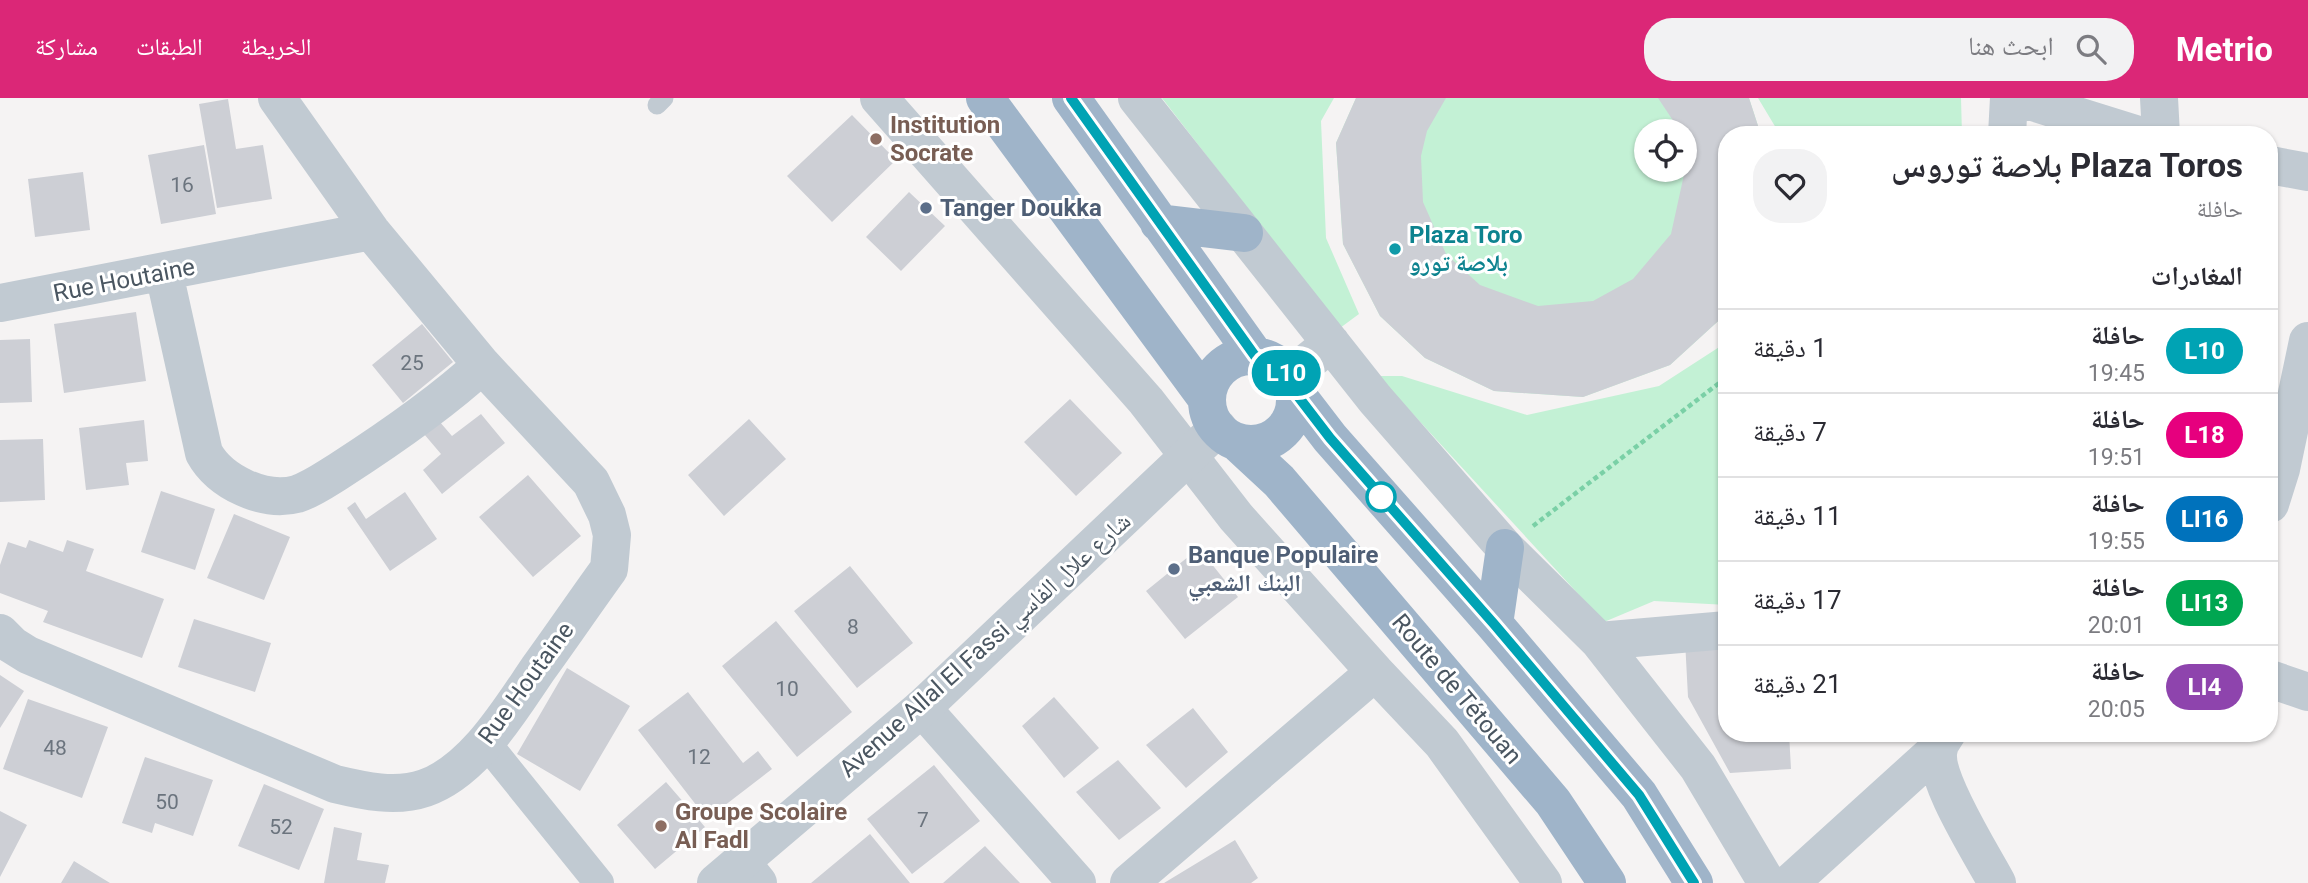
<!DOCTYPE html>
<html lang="ar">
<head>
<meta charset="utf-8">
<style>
  :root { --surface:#fff; --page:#f2f2f3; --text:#2b2b33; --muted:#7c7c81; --line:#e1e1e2; --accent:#db2777 }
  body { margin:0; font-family:Roboto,"Noto Naskh Arabic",sans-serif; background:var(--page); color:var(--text); direction:rtl; height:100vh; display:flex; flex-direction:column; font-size:26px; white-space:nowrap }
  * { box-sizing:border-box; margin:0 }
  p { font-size:23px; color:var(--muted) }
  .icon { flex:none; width:38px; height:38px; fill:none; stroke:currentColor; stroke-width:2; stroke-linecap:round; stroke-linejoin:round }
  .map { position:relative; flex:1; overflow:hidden; direction:ltr }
  .sheet { position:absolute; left:1718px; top:28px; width:560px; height:616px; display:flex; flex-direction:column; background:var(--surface); border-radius:28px; box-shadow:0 2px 5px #0004; direction:rtl }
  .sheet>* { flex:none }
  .badge { padding:0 14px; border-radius:23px; font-size:24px; line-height:46px }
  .controls { position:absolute; left:1634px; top:21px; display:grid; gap:14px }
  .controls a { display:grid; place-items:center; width:63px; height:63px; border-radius:50%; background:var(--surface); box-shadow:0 2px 5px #0004; font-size:35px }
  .map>.badge { position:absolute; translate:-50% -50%; box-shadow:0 0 0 4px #fff }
  h2 { padding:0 35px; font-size:26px; line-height:63px }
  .round { display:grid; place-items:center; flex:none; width:74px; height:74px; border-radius:28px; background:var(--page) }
  .head { display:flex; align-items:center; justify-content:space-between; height:119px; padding:0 35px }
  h1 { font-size:33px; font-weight:700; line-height:52px }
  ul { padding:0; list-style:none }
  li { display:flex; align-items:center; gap:21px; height:84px; padding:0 35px; border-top:2px solid var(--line) }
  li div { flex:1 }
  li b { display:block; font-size:26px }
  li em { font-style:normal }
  li .badge { min-width:77px; font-weight:700; text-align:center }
  header { display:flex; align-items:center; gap:42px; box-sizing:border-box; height:98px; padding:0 35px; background:var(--accent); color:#fff }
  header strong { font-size:33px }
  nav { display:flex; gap:38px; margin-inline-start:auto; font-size:24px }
  .search { width:490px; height:63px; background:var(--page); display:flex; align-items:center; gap:18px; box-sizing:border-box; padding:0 24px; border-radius:28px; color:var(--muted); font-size:26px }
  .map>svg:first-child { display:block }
  .green { fill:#c3f1d5; fill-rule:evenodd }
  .building { fill:#cdcfd5 }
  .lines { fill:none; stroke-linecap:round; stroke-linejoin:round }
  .path { stroke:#7ad0a6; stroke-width:4.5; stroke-dasharray:5 3.5; stroke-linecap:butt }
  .service { stroke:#c1cad2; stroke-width:19 }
  .pedestrian { stroke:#c1cad2; stroke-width:30 }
  .minor { stroke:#c1cad2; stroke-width:38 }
  .tertiary { stroke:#c1cad2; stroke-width:38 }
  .trunk { stroke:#9fb4c9; stroke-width:38 }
  .line-casing { stroke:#fff; stroke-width:16 }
  .line { stroke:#00a3b4; stroke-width:10 }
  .education-dot { fill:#8d6e63; stroke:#fff; stroke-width:2.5 }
  .service-dot { fill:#5c6f8a; stroke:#fff; stroke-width:2.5 }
  .culture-dot { fill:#0f9aa8; stroke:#fff; stroke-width:2.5 }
  .stop-dot { fill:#fff; stroke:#00a3b4; stroke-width:3.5 }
  .labels { text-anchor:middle; stroke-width:6; stroke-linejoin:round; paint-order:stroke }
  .number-label { font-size:21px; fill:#6b747e }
  .education-label { font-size:24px; font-weight:bold; fill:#785e54; stroke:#fff; text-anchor:start }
  .service-label { font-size:24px; font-weight:bold; fill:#4e5e75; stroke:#fff; text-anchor:start }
  .culture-label { font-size:24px; font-weight:bold; fill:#0d838f; stroke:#fff; text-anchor:start }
  .street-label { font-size:24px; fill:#4a5661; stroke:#fff }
</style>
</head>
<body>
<header>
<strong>Metrio</strong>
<div class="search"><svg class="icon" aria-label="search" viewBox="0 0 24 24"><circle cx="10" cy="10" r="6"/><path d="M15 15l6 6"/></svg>ابحث هنا</div>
<nav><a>الخريطة</a><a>الطبقات</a><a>مشاركة</a></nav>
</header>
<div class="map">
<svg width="2308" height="785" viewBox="0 0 2308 785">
  <rect width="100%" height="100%" fill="#f5f3f3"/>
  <path class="green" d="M 1162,0 L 1334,0 L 1321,23 L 1326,140 L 1359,216 L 1340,230 Z
    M 1356,0 L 1749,0 L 1761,37 L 1727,37 L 1727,215 L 1670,267 L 1583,299 L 1494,293 L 1425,260 L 1380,218 L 1343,146 L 1336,45 ZM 1647,33 L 1685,33 L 1685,72 L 1647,72 Z
    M 1758,0 L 1961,0 L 1962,37 L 1776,37 L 1776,30 Z
    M 1727,244 L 1727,507 L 1654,503 L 1604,524 L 1378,278 L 1402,278 L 1527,317 L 1659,288 Z"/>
  <path class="building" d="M 1356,0 L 1446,0 L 1427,33 L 1421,58 L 1423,104 L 1446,156 L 1480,187 L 1538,208 L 1593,203 L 1633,181 L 1671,136 L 1685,72 L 1685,33 L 1677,33 L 1674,24 L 1658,0 L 1749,0 L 1761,37 L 1727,37 L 1727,215 L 1670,267 L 1583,299 L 1494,293 L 1425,260 L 1380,218 L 1343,146 L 1336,45 Z
    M 228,1 L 236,51 L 263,47 L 272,101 L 217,110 L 199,6 Z
    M 852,17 L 896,62 L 832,124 L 787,78 Z
    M 204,47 L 216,116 L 161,126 L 148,57 Z
    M 83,74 L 90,132 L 35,139 L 28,81 Z
    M 909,94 L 945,128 L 901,173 L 866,139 Z
    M 136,214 L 146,283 L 64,295 L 54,226 Z
    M 422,226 L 453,264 L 403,305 L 372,267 Z
    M 30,241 L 32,304 L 0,305 L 0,242 Z
    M 1070,301 L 1122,355 L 1076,398 L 1024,344 Z
    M 481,316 L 505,345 L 442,396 L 423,372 L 441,356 L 424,336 L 439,323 L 452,338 Z
    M 749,321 L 786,361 L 724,418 L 688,377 Z
    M 144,322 L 148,363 L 126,365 L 129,387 L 86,392 L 79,330 Z
    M 43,341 L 45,402 L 0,404 L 0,342 Z
    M 528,377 L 581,438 L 533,479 L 479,419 Z
    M 161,393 L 215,411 L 195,472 L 141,454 Z
    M 405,394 L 437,441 L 390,473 L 347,410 L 355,404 L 366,421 Z
    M 234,416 L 290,439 L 264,502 L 207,480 Z
    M 29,442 L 63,454 L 67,442 L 94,451 L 86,473 L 164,501 L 142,560 L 43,524 L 48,513 L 0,495 L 0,467 L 8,444 L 26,450 Z
    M 1199,450 L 1238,499 L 1185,541 L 1146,493 Z
    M 850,468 L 913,545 L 857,590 L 794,513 Z
    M 194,521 L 271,545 L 255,594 L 178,569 Z
    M 776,523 L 852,614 L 797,659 L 722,568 Z
    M 1727,539 L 1727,635 L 1789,635 L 1791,671 L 1730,675 L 1688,599 L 1685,542 Z
    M 567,570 L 630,608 L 580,693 L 517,656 Z
    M 0,577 L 24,593 L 0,630 Z
    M 688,594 L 743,665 L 758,653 L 772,671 L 707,721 L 638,632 Z
    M 1054,599 L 1099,650 L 1064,680 L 1022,628 Z
    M 28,601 L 108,629 L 82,700 L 3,671 Z
    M 1193,610 L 1228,654 L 1186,690 L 1146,647 Z
    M 145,659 L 213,682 L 193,738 L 155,725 L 152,735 L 122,725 Z
    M 1118,662 L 1161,710 L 1119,742 L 1076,694 Z
    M 934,667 L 980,723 L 912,776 L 867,721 Z
    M 666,684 L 705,729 L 655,771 L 617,727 Z
    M 264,686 L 324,711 L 299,772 L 238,748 Z
    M 0,713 L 27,727 L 0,779 Z
    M 334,729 L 362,735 L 357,762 L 389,767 L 385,785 L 324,785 Z
    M 870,736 L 910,785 L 811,785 Z
    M 1235,742 L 1258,780 L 1251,785 L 1164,785 Z
    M 985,748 L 1020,785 L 943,785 Z
    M 74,763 L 110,785 L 61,785 Z"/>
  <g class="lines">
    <path class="path" d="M 1533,428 L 1727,279"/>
    <path class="service" d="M 657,7 L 664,0"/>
    <path class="pedestrian" d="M 486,645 L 599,785"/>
    <path class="minor" d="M 879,0 L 1146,303 L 1236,419 L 1375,574 L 1442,645 L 1543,785
      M 1137,0 L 1375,301 L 1505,450 L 1599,543 L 1698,669 L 1767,785
      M 2020,0 L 2138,37
      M 2159,0 L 2161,37
      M 2007,37 L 2009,0
      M 2270,67 L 2308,74
      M 164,175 L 204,355 C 220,384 264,405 297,396 C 312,391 326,381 339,373 C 387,342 440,306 482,267
      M 0,205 L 371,133
      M 1289,279 L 1331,245
      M 2270,406 L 2281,371 L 2308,243
      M 0,535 L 12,547 L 28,557 L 335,686 C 364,693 396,700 425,690 C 474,673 510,612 538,571 C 562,538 585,504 609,471 L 612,437 L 607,417 L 591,384 L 482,267 L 371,133 L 277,0
      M 1599,543 L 1727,532
      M 2270,581 L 2308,594
      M 922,610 L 1077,785
      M 1947,635 C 1944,640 1940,645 1939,650 C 1931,678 1983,758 1997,785
      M 741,764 L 758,785
      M 1129,785 L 1375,574
      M 1790,785 L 1939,650"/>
    <path class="tertiary" d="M 716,785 L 922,610 L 1218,330"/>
    <path class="trunk" d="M 985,0 L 1207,301
      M 1071,0 L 1255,258
      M 1159,125 L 1244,135
      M1207 302a44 44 0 1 1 88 0a44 44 0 1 1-88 0Z
      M 1297,297 L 1330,340 L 1494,526 L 1639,697 L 1694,785
      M 1238,345 L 1279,383 L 1553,704 L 1607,785
      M 1494,526 L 1505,450"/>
  </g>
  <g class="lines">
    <defs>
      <path id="line" d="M 1071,0 L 1255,258 L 1268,261 L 1280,268 L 1289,279 L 1293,284 L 1297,297 L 1330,340 L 1494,526 L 1639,697 L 1694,785"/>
    </defs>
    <use href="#line" class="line-casing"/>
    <use href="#line" class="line"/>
  </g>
  <g class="education-dot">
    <circle cx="876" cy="41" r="7"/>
    <circle cx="661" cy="728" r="7"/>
  </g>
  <g class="service-dot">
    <circle cx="926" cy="110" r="7"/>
    <circle cx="1174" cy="471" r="7"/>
  </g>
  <circle class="culture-dot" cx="1395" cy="151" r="7"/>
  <circle class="stop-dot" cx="1381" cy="399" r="14"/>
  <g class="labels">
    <g class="number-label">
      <text x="182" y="94">16</text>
      <text x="412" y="272">25</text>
      <text x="853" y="536">8</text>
      <text x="787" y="598">10</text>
      <text x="55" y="657">48</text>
      <text x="699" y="666">12</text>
      <text x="167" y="711">50</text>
      <text x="923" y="729">7</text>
      <text x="281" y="736">52</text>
    </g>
    <g class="education-label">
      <text x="890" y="35">Institution<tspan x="890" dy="28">Socrate</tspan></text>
      <text x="675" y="722">Groupe Scolaire<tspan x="675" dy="28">Al Fadl</tspan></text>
    </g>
    <g class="service-label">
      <text x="940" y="118">Tanger Doukka</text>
      <text x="1188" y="465">Banque Populaire<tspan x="1188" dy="28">البنك الشعبي</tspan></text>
    </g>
    <g class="culture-label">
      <text x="1409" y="145">Plaza Toro<tspan x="1409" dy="28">بلاصة تورو</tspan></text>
    </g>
    <g class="street-label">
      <text transform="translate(124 182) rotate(-11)" y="8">Rue Houtaine</text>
      <text transform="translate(985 547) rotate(-42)" y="8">Avenue Allal El Fassi شارع علال الفاسي</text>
      <text transform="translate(526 585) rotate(-54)" y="8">Rue Houtaine</text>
      <text transform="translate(1457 591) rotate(50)" y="8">Route de Tétouan</text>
    </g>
  </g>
</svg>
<div class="controls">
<a><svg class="icon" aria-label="locate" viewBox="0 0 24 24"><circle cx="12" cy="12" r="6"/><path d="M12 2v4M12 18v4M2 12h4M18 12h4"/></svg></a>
</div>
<b class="badge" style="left:1286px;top:275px;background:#00a3b4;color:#fff">L10</b>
<section class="sheet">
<div class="head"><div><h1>Plaza Toros بلاصة توروس</h1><p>حافلة</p></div><a class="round"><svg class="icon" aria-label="heart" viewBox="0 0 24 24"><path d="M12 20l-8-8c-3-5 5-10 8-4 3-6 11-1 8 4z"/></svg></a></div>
<h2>المغادرات</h2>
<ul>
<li><span class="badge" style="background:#00a3b4;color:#fff">L10</span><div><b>حافلة</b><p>19:45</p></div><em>1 دقيقة</em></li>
<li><span class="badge" style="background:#e6007e;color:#fff">L18</span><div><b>حافلة</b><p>19:51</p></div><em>7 دقيقة</em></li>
<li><span class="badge" style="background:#0072bc;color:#fff">LI16</span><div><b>حافلة</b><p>19:55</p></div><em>11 دقيقة</em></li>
<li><span class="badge" style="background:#00a651;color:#fff">LI13</span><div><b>حافلة</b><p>20:01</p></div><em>17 دقيقة</em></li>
<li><span class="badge" style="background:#8e44ad;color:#fff">LI4</span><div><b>حافلة</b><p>20:05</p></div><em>21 دقيقة</em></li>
</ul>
</section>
</div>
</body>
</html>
